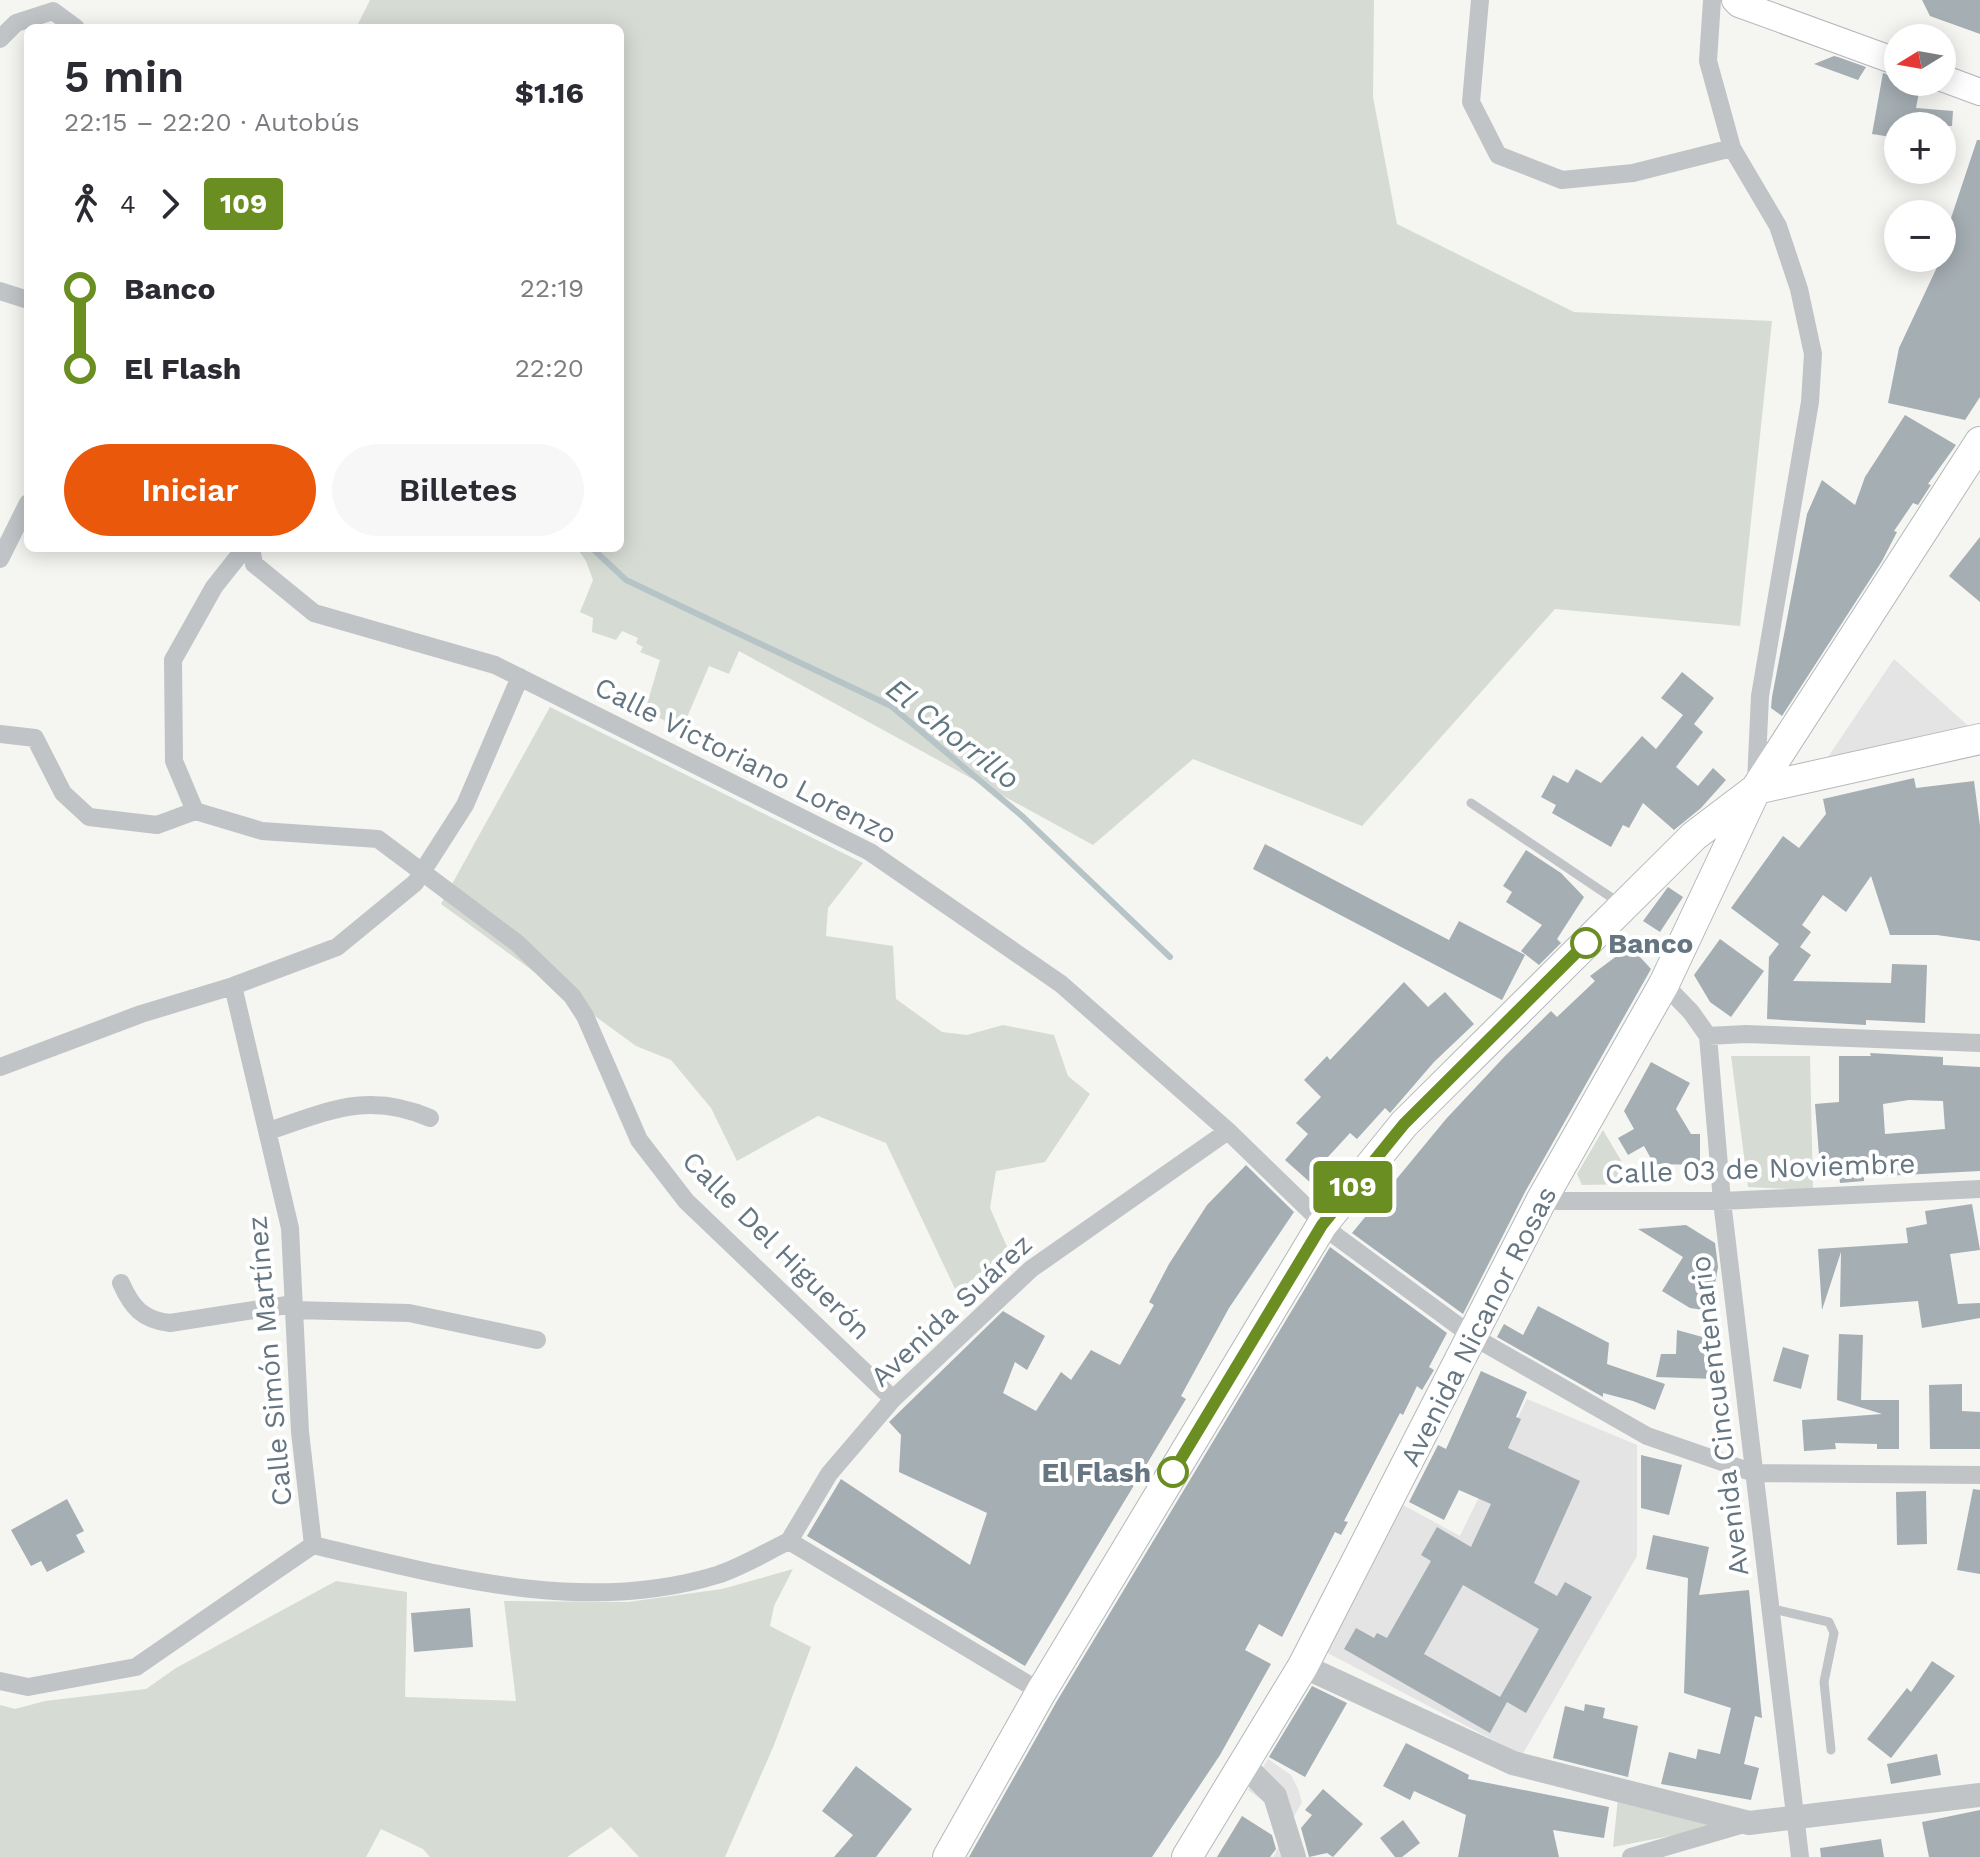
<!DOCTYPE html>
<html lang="es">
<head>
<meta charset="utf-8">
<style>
  :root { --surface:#fff; --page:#f7f7f7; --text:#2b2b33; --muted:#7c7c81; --accent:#ea580c }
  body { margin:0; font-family:"Work Sans",sans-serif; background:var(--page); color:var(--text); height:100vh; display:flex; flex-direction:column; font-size:30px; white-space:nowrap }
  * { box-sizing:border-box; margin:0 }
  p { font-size:26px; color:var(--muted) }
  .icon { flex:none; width:44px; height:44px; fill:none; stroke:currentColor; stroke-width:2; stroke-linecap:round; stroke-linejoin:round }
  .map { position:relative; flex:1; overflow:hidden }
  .details { position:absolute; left:24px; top:24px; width:600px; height:528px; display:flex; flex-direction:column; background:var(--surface); border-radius:12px; box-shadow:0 4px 20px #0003 }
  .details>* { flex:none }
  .badge { padding:0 16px; border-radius:6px; font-size:28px; line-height:52px }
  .needle { width:52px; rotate:259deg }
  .controls { position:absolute; left:1884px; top:24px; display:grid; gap:16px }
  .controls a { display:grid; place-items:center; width:72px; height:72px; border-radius:50%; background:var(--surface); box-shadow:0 4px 20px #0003; font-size:40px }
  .map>.badge { position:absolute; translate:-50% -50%; box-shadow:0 0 0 4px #fff }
  .legs { display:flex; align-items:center; gap:12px; height:88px; padding:0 40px; font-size:26px }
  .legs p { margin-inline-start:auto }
  .headline { display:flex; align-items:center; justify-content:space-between; height:136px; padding:0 40px }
  h1 { font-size:44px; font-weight:600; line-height:60px }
  .action { display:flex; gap:16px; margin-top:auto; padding:16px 40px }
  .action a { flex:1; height:92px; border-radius:48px; background:var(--accent); color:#fff; font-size:32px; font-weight:600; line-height:92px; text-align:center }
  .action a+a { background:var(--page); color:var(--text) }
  ul { padding:0 40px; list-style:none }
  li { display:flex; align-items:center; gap:28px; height:80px; font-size:30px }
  li i { display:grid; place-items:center; width:12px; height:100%; margin:0 10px; background:currentColor }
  li i::after { content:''; width:20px; height:20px; margin:-10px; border:6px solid; border-radius:50%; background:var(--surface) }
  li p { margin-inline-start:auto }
  li:first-child i { background:linear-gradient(#0000 50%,currentColor 0) }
  li:last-child i { background:linear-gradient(currentColor 50%,#0000 0) }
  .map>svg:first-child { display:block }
  .built { fill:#e3e4e3 }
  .green { fill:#d6dcd3 }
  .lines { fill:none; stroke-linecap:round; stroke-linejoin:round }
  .stream { stroke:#b6c3c7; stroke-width:6 }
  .building { fill:#a5aeb3; fill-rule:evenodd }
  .secondary-casing { stroke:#b3b8bc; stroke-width:28 }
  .primary-casing { stroke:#b3b8bb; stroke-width:32 }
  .service { stroke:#c0c4c7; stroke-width:9 }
  .minor { stroke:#c0c4c7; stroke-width:18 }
  .tertiary { stroke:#c0c4c7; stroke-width:24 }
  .secondary { stroke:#fff; stroke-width:26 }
  .primary { stroke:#fff; stroke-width:30 }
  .line-1-casing { stroke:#fff; stroke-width:18 }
  .line-1 { stroke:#6b8e23; stroke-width:12 }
  .stop-1-dot { fill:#fff; stroke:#6b8e23; stroke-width:4 }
  .labels { text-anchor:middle; stroke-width:8; stroke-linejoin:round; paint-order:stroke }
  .street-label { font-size:28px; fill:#657682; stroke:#fff }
  .stop-label { font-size:28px; font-weight:bold; fill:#657682; stroke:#fff; text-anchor:start }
  .water-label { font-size:30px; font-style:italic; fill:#60777f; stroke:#fff }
</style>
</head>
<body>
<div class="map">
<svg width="1980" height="1857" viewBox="0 0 1980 1857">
  <rect width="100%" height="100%" fill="#f5f5f2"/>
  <path class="built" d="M 1894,659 L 1974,731 L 1828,757 Z
    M 1527,1399 L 1637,1445 L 1637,1556 L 1522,1755 L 1322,1650 L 1403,1505 L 1460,1536 Z
    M 1268,1759 L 1291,1775 L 1298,1789 L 1302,1802 L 1291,1822 L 1303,1857 L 1273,1857 L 1282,1841 L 1270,1806 L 1248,1790 Z"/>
  <path class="green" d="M 370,0 L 1374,0 L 1373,97 L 1397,224 L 1574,312 L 1772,321 L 1740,626 L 1555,609 L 1362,826 L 1193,759 L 1093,845 L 739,651 L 729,674 L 709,666 L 682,729 L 645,711 L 660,660 L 640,652 L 643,647 L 636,643 L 638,638 L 622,631 L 616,640 L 592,632 L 593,618 L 580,612 L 593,580 L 586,561 L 577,548 L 620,548 L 620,28 L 356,28 Z
    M 550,707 L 863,863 L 828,908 L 826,936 L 893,946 L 896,999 L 942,1032 L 967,1035 L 1003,1025 L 1054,1035 L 1068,1076 L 1090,1094 L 1045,1162 L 996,1171 L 990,1208 L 1008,1249 L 957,1293 L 886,1143 L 818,1116 L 737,1161 L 711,1108 L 671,1060 L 636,1046 L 441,904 Z
    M 1731,1056 L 1810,1056 L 1813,1190 L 1748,1187 Z
    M 1603,1130 L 1635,1184 L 1582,1185 L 1577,1174 Z
    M 793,1569 L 774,1606 L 770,1626 L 811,1647 L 774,1745 L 725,1857 L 639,1857 L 611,1827 L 567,1857 L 430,1857 L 423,1849 L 381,1829 L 366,1857 L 0,1857 L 0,1705 L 15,1709 L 45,1701 L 146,1689 L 176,1668 L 336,1581 L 407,1592 L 405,1697 L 516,1701 L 504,1601 L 628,1602 L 722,1589 Z
    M 1618,1798 L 1737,1823 L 1613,1847 Z"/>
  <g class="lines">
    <path class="stream" d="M 592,548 L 626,580 L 891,706 L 1022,816 L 1170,957"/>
  </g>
  <path class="building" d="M 1922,0 L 1980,0 L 1980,34 L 1930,16 Z
    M 1834,56 L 1838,57 L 1866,67 L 1858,80 L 1814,64 Z
    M 1883,73 L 1898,78 L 1898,82 L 1921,82 L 1916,108 L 1953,111 L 1952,126 L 1898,126 L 1898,138 L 1872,134 Z
    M 1977,140 L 1980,140 L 1980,397 L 1965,420 L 1888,403 L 1899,348 L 1954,231 L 1948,227 Z
    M 1905,415 L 1956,445 L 1928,484 L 1931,485 L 1918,505 L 1913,503 L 1894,531 L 1897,532 L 1882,561 L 1782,716 L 1771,708 L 1772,697 L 1807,514 L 1822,480 L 1855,505 L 1865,477 Z
    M 1980,537 L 1980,602 L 1949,576 Z
    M 1682,672 L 1714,698 L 1694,724 L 1703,732 L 1676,767 L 1698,786 L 1713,768 L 1726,780 L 1701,808 L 1674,830 L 1643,803 L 1629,828 L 1623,825 L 1611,847 L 1552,813 L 1556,805 L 1541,797 L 1553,775 L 1568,783 L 1576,769 L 1601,783 L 1642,736 L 1656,749 L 1683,715 L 1661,698 Z
    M 1914,778 L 1916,788 L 1974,781 L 1980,826 L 1980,941 L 1937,935 L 1890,935 L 1871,876 L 1846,912 L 1823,895 L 1802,925 L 1811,932 L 1800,947 L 1811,955 L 1793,981 L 1891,983 L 1892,964 L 1927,965 L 1925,1023 L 1866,1020 L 1866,1025 L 1767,1019 L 1769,957 L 1779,944 L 1731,908 L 1783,836 L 1799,848 L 1826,814 L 1823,799 Z
    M 1265,844 L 1449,940 L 1459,921 L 1525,955 L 1502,1000 L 1253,869 Z
    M 1526,850 L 1561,873 L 1584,897 L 1557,939 L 1561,943 L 1539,965 L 1521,951 L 1542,925 L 1506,902 L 1512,892 L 1503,886 Z
    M 1668,887 L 1683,897 L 1660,932 L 1643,921 Z
    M 1720,939 L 1764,971 L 1731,1017 L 1710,1002 L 1694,975 Z
    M 1630,946 L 1651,969 L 1525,1192 L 1463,1314 L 1352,1233 L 1446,1119 L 1505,1056 L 1551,1011 L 1557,1017 L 1595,981 L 1590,976 Z
    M 1404,982 L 1428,1007 L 1445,992 L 1474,1024 L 1434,1062 L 1390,1113 L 1385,1108 L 1357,1139 L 1350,1133 L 1327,1158 L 1332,1162 L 1312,1184 L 1285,1160 L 1308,1134 L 1296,1123 L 1321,1097 L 1304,1080 L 1327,1056 L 1330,1060 Z
    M 1870,1053 L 1943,1057 L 1943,1065 L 1980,1067 L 1980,1171 L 1864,1177 L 1864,1181 L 1840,1183 L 1838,1167 L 1820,1168 L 1815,1104 L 1839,1102 L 1839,1056 L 1871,1056 ZM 1909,1100 L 1943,1101 L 1945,1129 L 1885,1134 L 1883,1104 Z
    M 1651,1062 L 1690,1083 L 1676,1109 L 1691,1134 L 1700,1134 L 1700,1165 L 1654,1164 L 1644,1146 L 1628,1155 L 1618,1138 L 1634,1129 L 1624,1111 Z
    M 1246,1165 L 1294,1212 L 1229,1308 L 1181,1396 L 1186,1399 L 1025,1666 L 807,1536 L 841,1479 L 970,1565 L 987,1513 L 899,1472 L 901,1435 L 889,1422 L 1003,1311 L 1045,1336 L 1027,1370 L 1015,1362 L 1003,1393 L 1036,1411 L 1061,1372 L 1071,1380 L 1091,1350 L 1120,1365 L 1154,1305 L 1149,1302 L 1169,1264 L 1207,1205 Z
    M 1972,1204 L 1980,1250 L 1950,1254 L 1958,1304 L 1980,1303 L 1980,1318 L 1922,1328 L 1918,1301 L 1840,1307 L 1841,1252 L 1822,1310 L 1818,1249 L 1908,1243 L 1906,1228 L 1927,1224 L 1925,1211 Z
    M 1686,1225 L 1715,1243 L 1718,1267 L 1710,1311 L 1690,1308 L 1662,1291 L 1683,1257 L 1638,1229 Z
    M 1330,1247 L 1447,1333 L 1429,1367 L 1434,1370 L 1422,1390 L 1417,1386 L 1403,1415 L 1400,1413 L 1344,1521 L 1348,1522 L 1341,1535 L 1335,1532 L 1282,1637 L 1259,1624 L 1245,1650 L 1271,1664 L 1220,1755 L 1152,1857 L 969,1857 L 1057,1701 Z
    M 1538,1306 L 1609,1343 L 1607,1364 L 1665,1384 L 1655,1410 L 1633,1401 L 1603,1393 L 1603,1397 L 1497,1337 L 1504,1324 L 1523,1335 Z
    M 1677,1330 L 1717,1341 L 1716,1379 L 1656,1377 L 1661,1354 L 1676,1354 Z
    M 1839,1334 L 1863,1335 L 1861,1400 L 1899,1400 L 1899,1449 L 1877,1449 L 1877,1444 L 1835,1443 L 1836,1449 L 1804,1451 L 1802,1420 L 1882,1414 L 1837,1400 Z
    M 1783,1347 L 1809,1355 L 1801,1389 L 1773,1381 Z
    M 1481,1371 L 1527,1392 L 1516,1417 L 1521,1419 L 1508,1448 L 1580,1481 L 1534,1583 L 1557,1596 L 1565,1582 L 1592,1597 L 1526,1713 L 1507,1702 L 1490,1733 L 1344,1649 L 1356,1628 L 1374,1638 L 1377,1633 L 1387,1638 L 1431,1561 L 1421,1555 L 1437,1527 L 1471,1547 L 1491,1504 L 1459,1490 L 1444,1520 L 1409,1502 L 1438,1445 L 1446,1449 ZM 1463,1585 L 1539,1629 L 1500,1697 L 1424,1654 Z
    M 1962,1384 L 1962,1411 L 1980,1412 L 1980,1449 L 1930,1449 L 1929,1385 Z
    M 1641,1455 L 1682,1465 L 1669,1515 L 1641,1508 Z
    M 1973,1489 L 1980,1490 L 1980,1574 L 1957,1570 Z
    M 1926,1491 L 1927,1544 L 1897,1545 L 1896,1492 Z
    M 67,1499 L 84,1531 L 76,1535 L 85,1552 L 47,1572 L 41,1561 L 31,1566 L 11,1530 Z
    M 1653,1535 L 1709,1547 L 1699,1595 L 1749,1590 L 1762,1718 L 1755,1716 L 1744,1764 L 1759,1768 L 1751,1800 L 1661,1784 L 1669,1752 L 1696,1759 L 1698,1749 L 1720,1754 L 1731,1708 L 1684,1693 L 1688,1578 L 1646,1569 Z
    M 470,1608 L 473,1647 L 414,1652 L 411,1613 Z
    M 1932,1661 L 1955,1676 L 1891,1758 L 1867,1739 L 1907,1688 L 1911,1692 Z
    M 1312,1686 L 1347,1703 L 1305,1777 L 1269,1757 Z
    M 1585,1704 L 1605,1708 L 1603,1718 L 1638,1726 L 1628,1777 L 1553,1758 L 1565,1706 L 1584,1711 Z
    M 1406,1743 L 1469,1775 L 1468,1779 L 1609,1807 L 1604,1838 L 1553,1830 L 1559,1857 L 1458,1857 L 1466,1815 L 1414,1791 L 1410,1800 L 1383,1786 Z
    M 1937,1754 L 1941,1775 L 1891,1784 L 1887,1764 Z
    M 856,1766 L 912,1809 L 876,1857 L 834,1857 L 853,1835 L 822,1811 Z
    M 1323,1789 L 1363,1824 L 1333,1857 L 1327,1853 L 1309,1857 L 1301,1828 L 1312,1815 L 1305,1810 Z
    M 1980,1810 L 1980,1857 L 1929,1857 L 1922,1822 Z
    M 1242,1816 L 1272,1835 L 1276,1849 L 1270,1857 L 1217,1857 Z
    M 1403,1820 L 1420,1843 L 1402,1857 L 1395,1857 L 1380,1838 Z
    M 1881,1839 L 1884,1857 L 1821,1857 L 1820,1848 Z"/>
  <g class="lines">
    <defs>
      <path id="secondary" d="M 1735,0 L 1739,4 L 1898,62
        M 1942,78 L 1980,92"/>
      <path id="primary" d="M 1756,789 L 1980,739
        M 948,1857 L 1041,1692 L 1322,1225 L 1404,1124 L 1694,836 L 1756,789 L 1980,442
        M 1187,1857 L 1303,1666 L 1541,1201 L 1664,984 L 1755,791"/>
    </defs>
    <use href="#secondary" class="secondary-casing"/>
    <use href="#primary" class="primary-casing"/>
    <path class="service" d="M 1471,803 L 1621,904
      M 1769,1608 L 1829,1622 L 1834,1633 L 1824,1682 L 1831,1750"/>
    <path class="minor" d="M 1480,0 L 1471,102 L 1498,155 L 1562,180 L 1633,173 L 1732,148
      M 1712,0 L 1708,61 L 1732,148 L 1778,226 L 1799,289 L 1813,354 L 1810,402 L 1760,696 L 1756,782
      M 0,39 L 16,23 L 53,11 L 76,28
      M 0,291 L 28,300
      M 245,548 L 214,587 L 173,660 L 174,761 L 195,811 L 262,831 L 378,839 L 517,943 L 572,996 L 585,1016 L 639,1140 L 686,1201 L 893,1399
      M 251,548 L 254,564 L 314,613 L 495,665 L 870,852 L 1061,984 L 1228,1131 L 1336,1236 L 1472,1336 L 1647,1436 L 1754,1473 L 1980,1475
      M 0,559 L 28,503
      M 0,734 L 35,738 L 63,793 L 89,817 L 157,825 L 195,811
      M 1664,984 L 1691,1012 L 1708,1036 L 1722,1201 L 1800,1857
      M 233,986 L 290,1228 L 300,1432 L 313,1545
      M 1708,1036 L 1746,1034 L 1980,1043
      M 0,1067 L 141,1014 L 233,986 L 337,947 L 415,883 L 465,805 L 520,677
      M 269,1131 C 328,1111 368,1091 430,1118
      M 1541,1201 L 1722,1201 L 1980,1189
      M 121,1283 C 132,1308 143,1320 170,1323 L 293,1304
      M 293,1310 L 409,1313 L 537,1340
      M 789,1541 L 829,1474 L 893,1399 L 1031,1269 L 1228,1131
      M 789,1541 L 1041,1692
      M 0,1681 L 28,1687 L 136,1667 L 313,1545 C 445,1576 583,1616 717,1575 C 742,1567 766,1552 789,1541
      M 1631,1857 L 1747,1823"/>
    <path class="tertiary" d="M 1303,1666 L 1513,1763 L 1749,1823 L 1980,1795
      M 1242,1763 L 1275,1796 L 1294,1857"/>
    <use href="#secondary" class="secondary"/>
    <use href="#primary" class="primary"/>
  </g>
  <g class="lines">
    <defs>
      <path id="line-1" d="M 1173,1472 L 1322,1225 L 1404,1124 L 1586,943"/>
    </defs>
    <use href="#line-1" class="line-1-casing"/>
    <use href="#line-1" class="line-1"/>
  </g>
  <g class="stop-1-dot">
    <circle cx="1586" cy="943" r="14"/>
    <circle cx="1173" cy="1472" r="14"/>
  </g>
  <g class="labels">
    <g class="street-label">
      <text transform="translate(746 760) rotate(27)" y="10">Calle Victoriano Lorenzo</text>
      <text transform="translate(1760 1168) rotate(-2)" y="10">Calle 03 de Noviembre</text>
      <text transform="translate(777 1245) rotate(45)" y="10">Calle Del Higuerón</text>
      <text transform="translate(951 1310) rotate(-43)" y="10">Avenida Suárez</text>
      <text transform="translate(1478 1326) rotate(-63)" y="10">Avenida Nicanor Rosas</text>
      <text transform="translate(269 1361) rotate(-95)" y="10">Calle Simón Martínez</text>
      <text transform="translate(1719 1416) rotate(-97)" y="10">Avenida Cincuentenario</text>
    </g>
    <g class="stop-label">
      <text x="1608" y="953">Banco</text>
      <text x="1151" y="1482" text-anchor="end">El Flash</text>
    </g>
    <g class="water-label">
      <text transform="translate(953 734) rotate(38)" y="10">El Chorrillo</text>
    </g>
  </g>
</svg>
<div class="controls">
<a><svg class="needle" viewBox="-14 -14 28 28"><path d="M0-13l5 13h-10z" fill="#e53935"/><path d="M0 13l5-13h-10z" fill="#7c7c81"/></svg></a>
<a>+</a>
<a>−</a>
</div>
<b class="badge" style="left:1353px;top:1187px;background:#6b8e23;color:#fff">109</b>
<section class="details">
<div class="headline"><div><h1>5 min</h1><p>22:15 – 22:20 · Autobús</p></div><b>$1.16</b></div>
<div class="legs"><svg class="icon" aria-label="walk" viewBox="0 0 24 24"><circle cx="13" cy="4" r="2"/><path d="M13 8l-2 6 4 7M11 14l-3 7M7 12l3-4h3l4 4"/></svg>4<svg class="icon" aria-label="forward" viewBox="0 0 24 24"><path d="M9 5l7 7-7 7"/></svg><b class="badge" style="background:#6b8e23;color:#fff">109</b></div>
<ul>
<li><i style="color:#6b8e23"></i><b>Banco</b><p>22:19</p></li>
<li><i style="color:#6b8e23"></i><b>El Flash</b><p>22:20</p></li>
</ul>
<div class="action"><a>Iniciar</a><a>Billetes</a></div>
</section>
</div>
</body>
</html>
